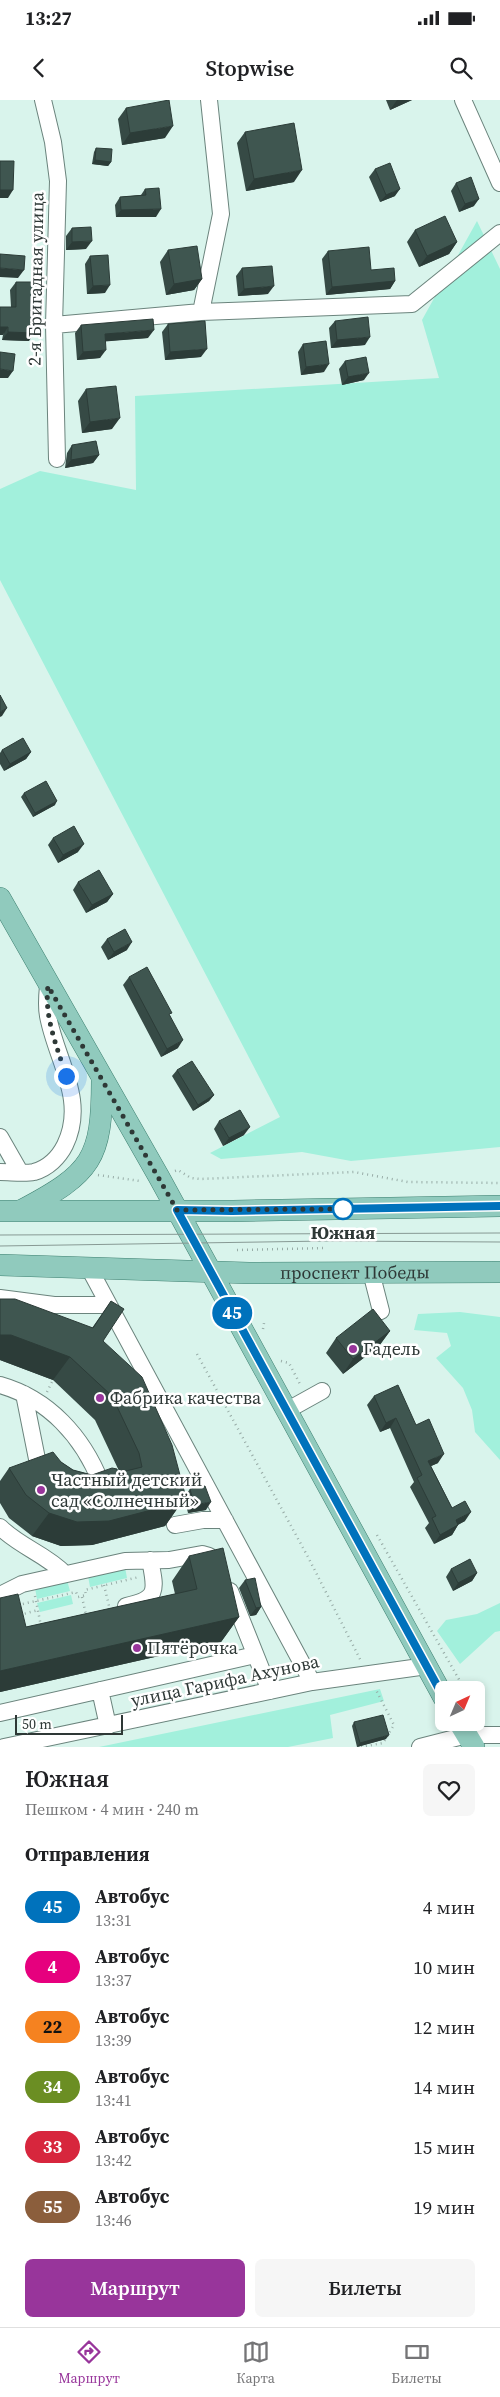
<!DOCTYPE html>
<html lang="ru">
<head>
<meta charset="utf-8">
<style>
  :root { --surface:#fff; --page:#f6f6f6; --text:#202124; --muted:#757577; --line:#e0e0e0; --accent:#98359b }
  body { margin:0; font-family:"Source Serif 4",serif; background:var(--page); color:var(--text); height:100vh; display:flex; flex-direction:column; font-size:19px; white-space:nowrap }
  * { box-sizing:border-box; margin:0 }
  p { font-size:16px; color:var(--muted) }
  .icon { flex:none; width:28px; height:28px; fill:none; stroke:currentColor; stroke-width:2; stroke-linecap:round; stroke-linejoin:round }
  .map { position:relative; height:1647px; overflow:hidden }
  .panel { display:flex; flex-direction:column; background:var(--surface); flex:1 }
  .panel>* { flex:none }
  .badge { padding:0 10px; border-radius:16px; font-size:18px; line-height:32px }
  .needle { width:32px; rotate:44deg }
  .controls { position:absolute; left:435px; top:1581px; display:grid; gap:10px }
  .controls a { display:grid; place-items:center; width:50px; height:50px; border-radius:8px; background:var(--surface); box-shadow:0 2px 8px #0003; font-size:25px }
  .scale { position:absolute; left:15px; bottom:12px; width:108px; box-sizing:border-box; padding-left:5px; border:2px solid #2e3836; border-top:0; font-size:14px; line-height:18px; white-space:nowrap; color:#2e3836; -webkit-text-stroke:4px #fff; paint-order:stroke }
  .you { position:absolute; width:25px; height:25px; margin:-12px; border:4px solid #fff; border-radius:50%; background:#1a73e8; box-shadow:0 0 0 8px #1a73e833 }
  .map>.badge { position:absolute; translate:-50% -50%; box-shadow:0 0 0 2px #fff }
  h2 { padding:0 25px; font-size:19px; line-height:45px }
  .round { display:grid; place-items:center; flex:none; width:52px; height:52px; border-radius:8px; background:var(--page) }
  .headline { display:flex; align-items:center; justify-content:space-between; height:85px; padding:0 25px }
  h1 { font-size:24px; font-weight:600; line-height:38px }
  .cta { display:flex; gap:10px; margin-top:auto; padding:10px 25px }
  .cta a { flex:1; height:58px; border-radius:8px; background:var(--accent); color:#fff; font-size:20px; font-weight:600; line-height:58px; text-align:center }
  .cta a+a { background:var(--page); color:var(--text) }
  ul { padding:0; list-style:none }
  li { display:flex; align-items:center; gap:15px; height:60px; padding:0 25px }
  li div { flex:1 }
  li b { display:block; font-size:19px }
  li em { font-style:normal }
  li .badge { min-width:55px; font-weight:700; text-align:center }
  .status { display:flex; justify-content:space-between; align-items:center; height:35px; padding:0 25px; background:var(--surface); direction:ltr }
  .status svg { height:14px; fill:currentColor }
  header { display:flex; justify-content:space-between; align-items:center; height:65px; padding:0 25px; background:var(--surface); font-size:22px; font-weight:600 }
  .dock { display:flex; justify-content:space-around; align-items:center; height:70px; border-top:1px solid var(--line); background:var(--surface); font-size:14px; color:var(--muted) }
  .dock a { display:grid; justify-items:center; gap:2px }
  .dock .current { color:var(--accent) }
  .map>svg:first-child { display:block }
  .green { fill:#a2f0dc }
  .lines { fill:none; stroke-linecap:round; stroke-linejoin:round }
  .minor-casing { stroke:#6b847d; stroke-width:18 }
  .major-casing { stroke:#3e8071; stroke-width:22 }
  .path { stroke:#98aca7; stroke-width:2.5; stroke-dasharray:1 4; stroke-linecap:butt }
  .minor { stroke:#fff; stroke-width:16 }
  .major { stroke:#90cabd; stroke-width:21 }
  .tram { stroke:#879994; stroke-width:1 }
  .wall { fill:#364a45 }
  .shaded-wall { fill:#2c3c38 }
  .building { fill:#3f5650; stroke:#2c3c38 }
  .line-casing { stroke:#fff; stroke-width:11 }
  .line { stroke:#0072bc; stroke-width:8 }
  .walk { stroke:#2e3836; stroke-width:5; stroke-dasharray:0 9 }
  .stop-dot { fill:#fff; stroke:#0072bc; stroke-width:2.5 }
  .poi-dot { fill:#98359b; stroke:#fff; stroke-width:2 }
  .labels { text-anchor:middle; stroke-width:5; stroke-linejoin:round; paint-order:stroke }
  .street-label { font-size:18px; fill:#2e3836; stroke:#fff }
  .stop-label { font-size:18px; font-weight:bold; fill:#2e3836; stroke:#fff }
  .poi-label { font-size:18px; fill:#2e3836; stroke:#fff; text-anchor:start }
</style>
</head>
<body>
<div class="status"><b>13:27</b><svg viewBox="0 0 49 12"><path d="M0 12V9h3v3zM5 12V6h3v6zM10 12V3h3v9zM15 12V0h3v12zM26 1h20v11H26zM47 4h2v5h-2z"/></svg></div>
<header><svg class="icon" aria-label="back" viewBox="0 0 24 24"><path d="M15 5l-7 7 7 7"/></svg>Stopwise<svg class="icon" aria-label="search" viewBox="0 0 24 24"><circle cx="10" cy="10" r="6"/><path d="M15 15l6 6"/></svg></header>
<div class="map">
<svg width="500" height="1647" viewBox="0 0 500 1647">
  <rect width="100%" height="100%" fill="#d9f4ec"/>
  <path class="green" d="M 477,121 L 500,169 L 500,1047 L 351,1061 L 302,1052 L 221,1059 L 210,1053 L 280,1017 L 0,480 L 0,389 L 40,371 L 136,390 L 135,296 L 439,278 L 422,220 Z
    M 460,1212 L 500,1217 L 500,1360 L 475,1332 L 472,1310 L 463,1288 L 436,1258 L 451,1246 L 447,1233 L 414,1230 L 418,1214 Z
    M 125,1467 L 127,1478 L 90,1487 L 88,1476 Z
    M 67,1480 L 70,1491 L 37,1499 L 35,1488 Z
    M 71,1495 L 73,1504 L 40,1512 L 37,1503 Z
    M 500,1503 L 500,1531 L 495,1532 L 460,1564 L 437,1531 L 446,1520 L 477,1514 Z
    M 380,1589 L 384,1601 L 330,1615 L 333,1638 L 288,1647 L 99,1647 Z"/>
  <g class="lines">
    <defs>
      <path id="minor" d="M 43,0 L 53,42 L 58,81 L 54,225 L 57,359
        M 463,0 L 500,83
        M 201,212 L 221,114 L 209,0
        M 54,225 L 201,212 L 412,204 L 500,133
        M 0,1037 L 20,1072
        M 0,1072 C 11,1072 24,1074 34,1072 C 48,1068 59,1057 65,1045 C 87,1000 56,960 48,916 C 46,906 47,896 48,886
        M 89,1168 L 312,1582
        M 371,1172 L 381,1211
        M 0,1198 L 54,1205 L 109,1205
        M 0,1285 C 49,1299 83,1337 101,1383
        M 24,1294 L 38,1364 L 47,1375
        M 286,1311 L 322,1291
        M 175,1425 L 203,1420 L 225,1420
        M 0,1427 C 20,1447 46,1454 65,1474
        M 230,1491 L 270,1591
        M 0,1495 L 22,1484 L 125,1461 L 169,1460 L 202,1454 L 209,1456
        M 126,1506 C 159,1499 156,1490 150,1460
        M 100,1590 L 108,1626
        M 0,1613 L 255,1555
        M 4,1647 L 312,1582 L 427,1566
        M 420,1647 L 467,1635 L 500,1635"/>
      <g id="major">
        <path d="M 0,798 L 159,1077 L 444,1598"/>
        <path d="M 22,1110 C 92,1073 102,1059 102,980"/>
        <path d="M 0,1111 L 233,1111 L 500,1106"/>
        <path id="s1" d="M 0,1165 L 249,1173 L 500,1172"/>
        <path d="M 459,1622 L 474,1647"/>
      </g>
    </defs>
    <use href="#minor" class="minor-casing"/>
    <use href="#major" class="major-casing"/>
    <path class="path" d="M 175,1071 L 178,1070 L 191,1078 L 200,1079 L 354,1072 L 408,1082 L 500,1083
      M 98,1075 L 140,1081
      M 237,1150 L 327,1148
      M 263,1229 L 264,1223
      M 197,1254 L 308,1457 L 361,1561
      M 281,1261 L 289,1263 L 301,1286
      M 47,1292 L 53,1280
      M 377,1435 L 465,1590
      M 104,1485 L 110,1510
      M 35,1496 L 41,1526
      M 82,1497 L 86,1515
      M 18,1505 L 76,1492 L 78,1497 L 86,1495 L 85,1490 L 139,1477
      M 20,1515 L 38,1510
      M 476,1609 L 483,1621
      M 361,1647 L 383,1643 L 394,1625 L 375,1588"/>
    <use href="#minor" class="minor"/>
    <use href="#major" class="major"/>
    <path class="tram" d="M 0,1135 L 500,1133
      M 0,1146 L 327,1141 L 500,1142"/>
  </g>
  <path class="wall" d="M 386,0 L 412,0 L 390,10 Z
    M 126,8 L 165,38 L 122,45 L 118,19 Z
    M 245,32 L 294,82 L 246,91 L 237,43 Z
    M 96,48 L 111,62 L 108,66 L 92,64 L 94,52 Z
    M 375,69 L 395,96 L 380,102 L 369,77 Z
    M 456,83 L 474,106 L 459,112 L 451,91 Z
    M 145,89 L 156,117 L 116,117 L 115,105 L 120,97 L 141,95 Z
    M 72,128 L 86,149 L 66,150 L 66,136 Z
    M 415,130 L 457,142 L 449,154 L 419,167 L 407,142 Z
    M 168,150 L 202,179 L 194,190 L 166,195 L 160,162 Z
    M 328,151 L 371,170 L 395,181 L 390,189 L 326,195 L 322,159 Z
    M 90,156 L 105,193 L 87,194 L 85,164 Z
    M 242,168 L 268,194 L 238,196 L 236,176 Z
    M 16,182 L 29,241 L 2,240 L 3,235 L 11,207 L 10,190 Z
    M 335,221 L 365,245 L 331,248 L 329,228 Z
    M 168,224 L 201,257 L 165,260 L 162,232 Z
    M 81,225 L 148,238 L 105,241 L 100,258 L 77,260 L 75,233 Z
    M 303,244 L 324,272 L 301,275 L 298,252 Z
    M 345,261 L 364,280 L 342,285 L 339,269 Z
    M 86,289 L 112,329 L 82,333 L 78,301 Z
    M 72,345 L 99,355 L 93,363 L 65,368 L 67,353 Z
    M 2,650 L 31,652 L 26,659 L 4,671 L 0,664 L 0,653 Z
    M 24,693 L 55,705 L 33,717 L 21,697 Z
    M 53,738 L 78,752 L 58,763 L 48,745 Z
    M 78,782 L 113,794 L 107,802 L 86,813 L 73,790 Z
    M 107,839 L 127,850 L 108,860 L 101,847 Z
    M 129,877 L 170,916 L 178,948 L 161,957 L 123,885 Z
    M 177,970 L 214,995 L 209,1001 L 193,1011 L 172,976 Z
    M 219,1021 L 244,1035 L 223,1046 L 214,1029 Z
    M 0,1199 L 92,1228 L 111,1201 L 103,1241 L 182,1402 L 165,1426 L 92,1445 L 61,1446 L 32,1436 L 9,1418 L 0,1403 L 0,1381 L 9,1368 L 61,1362 L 73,1370 L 92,1375 L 120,1373 L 95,1320 L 53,1280 L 0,1260 Z
    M 390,1231 L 379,1246 L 343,1274 L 326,1253 L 336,1238 Z
    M 374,1296 L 416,1325 L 438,1363 L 431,1366 L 452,1408 L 465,1421 L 458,1425 L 452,1435 L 434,1444 L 425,1428 L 429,1423 L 410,1387 L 414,1382 L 390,1328 L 380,1332 L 367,1305 Z
    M 190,1389 L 206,1410 L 188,1413 L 184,1397 Z
    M 189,1456 L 239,1517 L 221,1542 L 0,1592 L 0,1498 L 26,1527 L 175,1494 L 172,1481 Z
    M 451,1469 L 477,1473 L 472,1481 L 453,1491 L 446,1477 Z
    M 245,1480 L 261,1507 L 256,1515 L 250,1516 L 239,1488 Z
    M 354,1622 L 386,1639 L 357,1647 L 352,1626 Z"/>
  <path class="shaded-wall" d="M 397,0 L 412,0 L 390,10 Z
    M 173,26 L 165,38 L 122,45 L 130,33 Z
    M 95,60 L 111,62 L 108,66 L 92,64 Z
    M 302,70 L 294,82 L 246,91 L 254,79 Z
    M 400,89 L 395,96 L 380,102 L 386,95 Z
    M 0,90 L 13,90 L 8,98 L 0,98 Z
    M 479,99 L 474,106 L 459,112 L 465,104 Z
    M 161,109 L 156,117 L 116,117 L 121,110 Z
    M 92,141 L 86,149 L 66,150 L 72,142 Z
    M 457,142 L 449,154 L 419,167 L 427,156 Z
    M 0,168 L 24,170 L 18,178 L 0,177 Z
    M 202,179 L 194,190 L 166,195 L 174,184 Z
    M 395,181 L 390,189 L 326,195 L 332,187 Z
    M 110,185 L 105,193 L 87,194 L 93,186 Z
    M 274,186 L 268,194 L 238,196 L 244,189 Z
    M 0,227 L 8,227 L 3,235 L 0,235 Z
    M 154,230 L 148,238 L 99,242 L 105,234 Z
    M 8,232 L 34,233 L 29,241 L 2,240 Z
    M 370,237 L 365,245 L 331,248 L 337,240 Z
    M 207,249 L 201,257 L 165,260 L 170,252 Z
    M 106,250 L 100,258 L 77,260 L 83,252 Z
    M 329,264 L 324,272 L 301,275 L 306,267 Z
    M 0,269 L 13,271 L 8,278 L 0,278 Z
    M 369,273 L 364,280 L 342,285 L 348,277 Z
    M 120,318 L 112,329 L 82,333 L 90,322 Z
    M 99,355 L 93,363 L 65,368 L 71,360 Z
    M 7,608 L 2,616 L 0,617 L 0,612 Z
    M 31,652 L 26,659 L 4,671 L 10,664 Z
    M 57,701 L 55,705 L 33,717 L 35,713 Z
    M 84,744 L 78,752 L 58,763 L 63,755 Z
    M 113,794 L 107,802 L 86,813 L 92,805 Z
    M 132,842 L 127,850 L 108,860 L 114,852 Z
    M 183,940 L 178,948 L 161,957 L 167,949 Z
    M 214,995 L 209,1001 L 193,1011 L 198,1005 Z
    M 250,1027 L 244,1035 L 223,1046 L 229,1038 Z
    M 390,1231 L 379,1246 L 343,1274 L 353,1259 Z
    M 0,1235 L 11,1235 L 70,1257 L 53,1280 L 0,1260 Z
    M 396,1318 L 390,1328 L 380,1332 L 386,1323 Z
    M 444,1354 L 438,1363 L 422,1370 L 428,1361 Z
    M 182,1402 L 165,1426 L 92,1445 L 61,1446 L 32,1436 L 49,1413 Z
    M 211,1402 L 206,1410 L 188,1413 L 194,1405 Z
    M 471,1412 L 465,1421 L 449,1429 L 456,1420 Z
    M 458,1425 L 452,1435 L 434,1444 L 440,1435 Z
    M 477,1473 L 472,1481 L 453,1491 L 458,1483 Z
    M 261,1507 L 256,1515 L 250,1516 L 256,1508 Z
    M 239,1517 L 221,1542 L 0,1592 L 0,1571 Z
    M 389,1635 L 386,1639 L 357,1647 L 360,1643 Z"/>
  <path class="building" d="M 169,0 L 173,26 L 130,33 L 126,8 Z
    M 294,23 L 302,70 L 254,79 L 245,32 Z
    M 96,48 L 112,49 L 111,62 L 95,60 Z
    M 0,61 L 14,61 L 13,90 L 0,90 Z
    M 390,63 L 400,89 L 386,95 L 375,69 Z
    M 471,77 L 479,99 L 465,104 L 456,83 Z
    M 159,88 L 161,109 L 121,110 L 120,97 L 146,95 L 145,89 Z
    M 445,116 L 457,142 L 427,156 L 415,130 Z
    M 91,127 L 92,141 L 72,142 L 72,128 Z
    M 197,146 L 202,179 L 174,184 L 168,150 Z
    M 369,147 L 371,170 L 394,168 L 395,181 L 332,187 L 328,151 Z
    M 0,154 L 25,156 L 24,170 L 0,168 Z
    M 108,155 L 110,185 L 93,186 L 90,156 Z
    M 272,166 L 274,186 L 244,189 L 242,168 Z
    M 16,182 L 36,182 L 34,233 L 8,232 L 8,227 L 0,227 L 0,207 L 16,207 Z
    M 368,217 L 370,237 L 337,240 L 335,221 Z
    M 153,219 L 154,230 L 105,234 L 106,250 L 83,252 L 81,225 Z
    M 205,221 L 207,249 L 170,252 L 168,224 Z
    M 326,241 L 329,264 L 306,267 L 303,244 Z
    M 0,252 L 15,254 L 13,271 L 0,269 Z
    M 366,257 L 369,273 L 348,277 L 345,261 Z
    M 116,286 L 120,318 L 90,322 L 86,289 Z
    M 96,341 L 99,355 L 71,360 L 72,345 Z
    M 0,595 L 7,608 L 0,612 Z
    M 23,638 L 31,652 L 10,664 L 2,650 Z
    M 46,681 L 57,701 L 35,713 L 24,693 Z
    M 74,726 L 84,744 L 63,755 L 53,738 Z
    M 99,770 L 113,794 L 92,805 L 78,782 Z
    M 125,829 L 132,842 L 114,852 L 107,839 Z
    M 147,867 L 172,913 L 169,914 L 183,940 L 167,949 L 129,877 Z
    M 192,961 L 214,995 L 198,1005 L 177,970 Z
    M 240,1010 L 250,1027 L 229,1038 L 219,1021 Z
    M 0,1199 L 15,1199 L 93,1228 L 111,1201 L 124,1209 L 103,1241 L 142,1277 L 172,1345 L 185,1394 L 182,1402 L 109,1421 L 77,1422 L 49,1413 L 26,1395 L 9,1368 L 53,1352 L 61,1362 L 73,1370 L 92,1375 L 112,1368 L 117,1369 L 118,1373 L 142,1367 L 139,1353 L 112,1296 L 70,1257 L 11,1235 L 0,1235 Z
    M 373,1209 L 390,1231 L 353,1259 L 336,1238 Z
    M 398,1285 L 416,1325 L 429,1319 L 444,1354 L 428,1361 L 452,1408 L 465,1401 L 471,1412 L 456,1420 L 458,1425 L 440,1435 L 432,1418 L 436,1416 L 417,1378 L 422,1375 L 396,1318 L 386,1323 L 374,1296 Z
    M 205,1386 L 211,1402 L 194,1405 L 190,1389 Z
    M 223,1448 L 239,1517 L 0,1571 L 0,1498 L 18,1494 L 26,1527 L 197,1489 L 189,1456 Z
    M 470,1459 L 477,1473 L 458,1483 L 451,1469 Z
    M 255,1478 L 261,1507 L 256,1508 L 245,1480 Z
    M 383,1615 L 389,1635 L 360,1643 L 354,1622 Z"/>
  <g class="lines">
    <defs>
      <path id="line" d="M 444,1598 L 177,1110 L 232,1111 L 500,1106"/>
    </defs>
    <use href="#line" class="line-casing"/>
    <use href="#line" class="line"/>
    <path class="walk" d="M 66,976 C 57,946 44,917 48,886 L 177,1110 L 343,1109"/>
  </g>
  <circle class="stop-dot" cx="343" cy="1109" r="10"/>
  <g class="poi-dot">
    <circle cx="353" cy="1249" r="5"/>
    <circle cx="100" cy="1298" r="5"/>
    <circle cx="41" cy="1390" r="5"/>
    <circle cx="137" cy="1548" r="5"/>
  </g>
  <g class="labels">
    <g class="street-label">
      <text transform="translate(36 179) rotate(-89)" y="6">2-я Бригадная улица</text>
      <text dy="6" stroke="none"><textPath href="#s1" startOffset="355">проспект Победы</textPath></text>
      <text transform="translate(225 1581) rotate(-12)" y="6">улица Гарифа Ахунова</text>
    </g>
    <g class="stop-label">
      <text x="343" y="1139">Южная</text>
    </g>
    <g class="poi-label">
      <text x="363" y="1255">Гадель</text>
      <text x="110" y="1304">Фабрика качества</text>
      <text x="51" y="1386">Частный детский<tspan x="51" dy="21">сад «Солнечный»</tspan></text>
      <text x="147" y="1554">Пятёрочка</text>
    </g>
  </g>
</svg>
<div class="controls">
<a><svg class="needle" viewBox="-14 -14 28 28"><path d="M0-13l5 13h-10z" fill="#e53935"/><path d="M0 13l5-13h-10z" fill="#757577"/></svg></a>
</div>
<div class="scale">50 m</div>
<div class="you" style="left:66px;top:976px"></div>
<b class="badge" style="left:232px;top:1213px;background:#0072bc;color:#fff">45</b>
</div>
<section class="panel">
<div class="headline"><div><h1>Южная</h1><p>Пешком · 4 мин · 240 m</p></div><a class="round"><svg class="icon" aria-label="heart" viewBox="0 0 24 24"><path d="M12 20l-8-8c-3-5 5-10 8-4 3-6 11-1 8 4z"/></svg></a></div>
<h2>Отправления</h2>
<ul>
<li><span class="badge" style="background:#0072bc;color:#fff">45</span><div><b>Автобус</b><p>13:31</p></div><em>4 мин</em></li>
<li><span class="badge" style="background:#e6007e;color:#fff">4</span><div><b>Автобус</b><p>13:37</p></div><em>10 мин</em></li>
<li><span class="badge" style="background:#f58220;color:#111">22</span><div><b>Автобус</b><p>13:39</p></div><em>12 мин</em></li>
<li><span class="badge" style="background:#6b8e23;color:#fff">34</span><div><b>Автобус</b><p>13:41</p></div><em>14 мин</em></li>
<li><span class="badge" style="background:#d7263d;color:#fff">33</span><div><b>Автобус</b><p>13:42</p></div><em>15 мин</em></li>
<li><span class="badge" style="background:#8b5e3c;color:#fff">55</span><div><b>Автобус</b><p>13:46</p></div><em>19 мин</em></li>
</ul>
<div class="cta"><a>Маршрут</a><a>Билеты</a></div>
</section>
<nav class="dock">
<a class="current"><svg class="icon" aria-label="directions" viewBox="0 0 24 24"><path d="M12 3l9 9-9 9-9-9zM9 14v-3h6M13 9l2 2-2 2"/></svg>Маршрут</a>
<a><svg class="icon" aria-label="map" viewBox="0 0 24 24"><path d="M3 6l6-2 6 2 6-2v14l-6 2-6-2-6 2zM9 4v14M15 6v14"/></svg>Карта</a>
<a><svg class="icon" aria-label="tickets" viewBox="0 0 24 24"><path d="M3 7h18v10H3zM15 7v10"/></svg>Билеты</a>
</nav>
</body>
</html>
